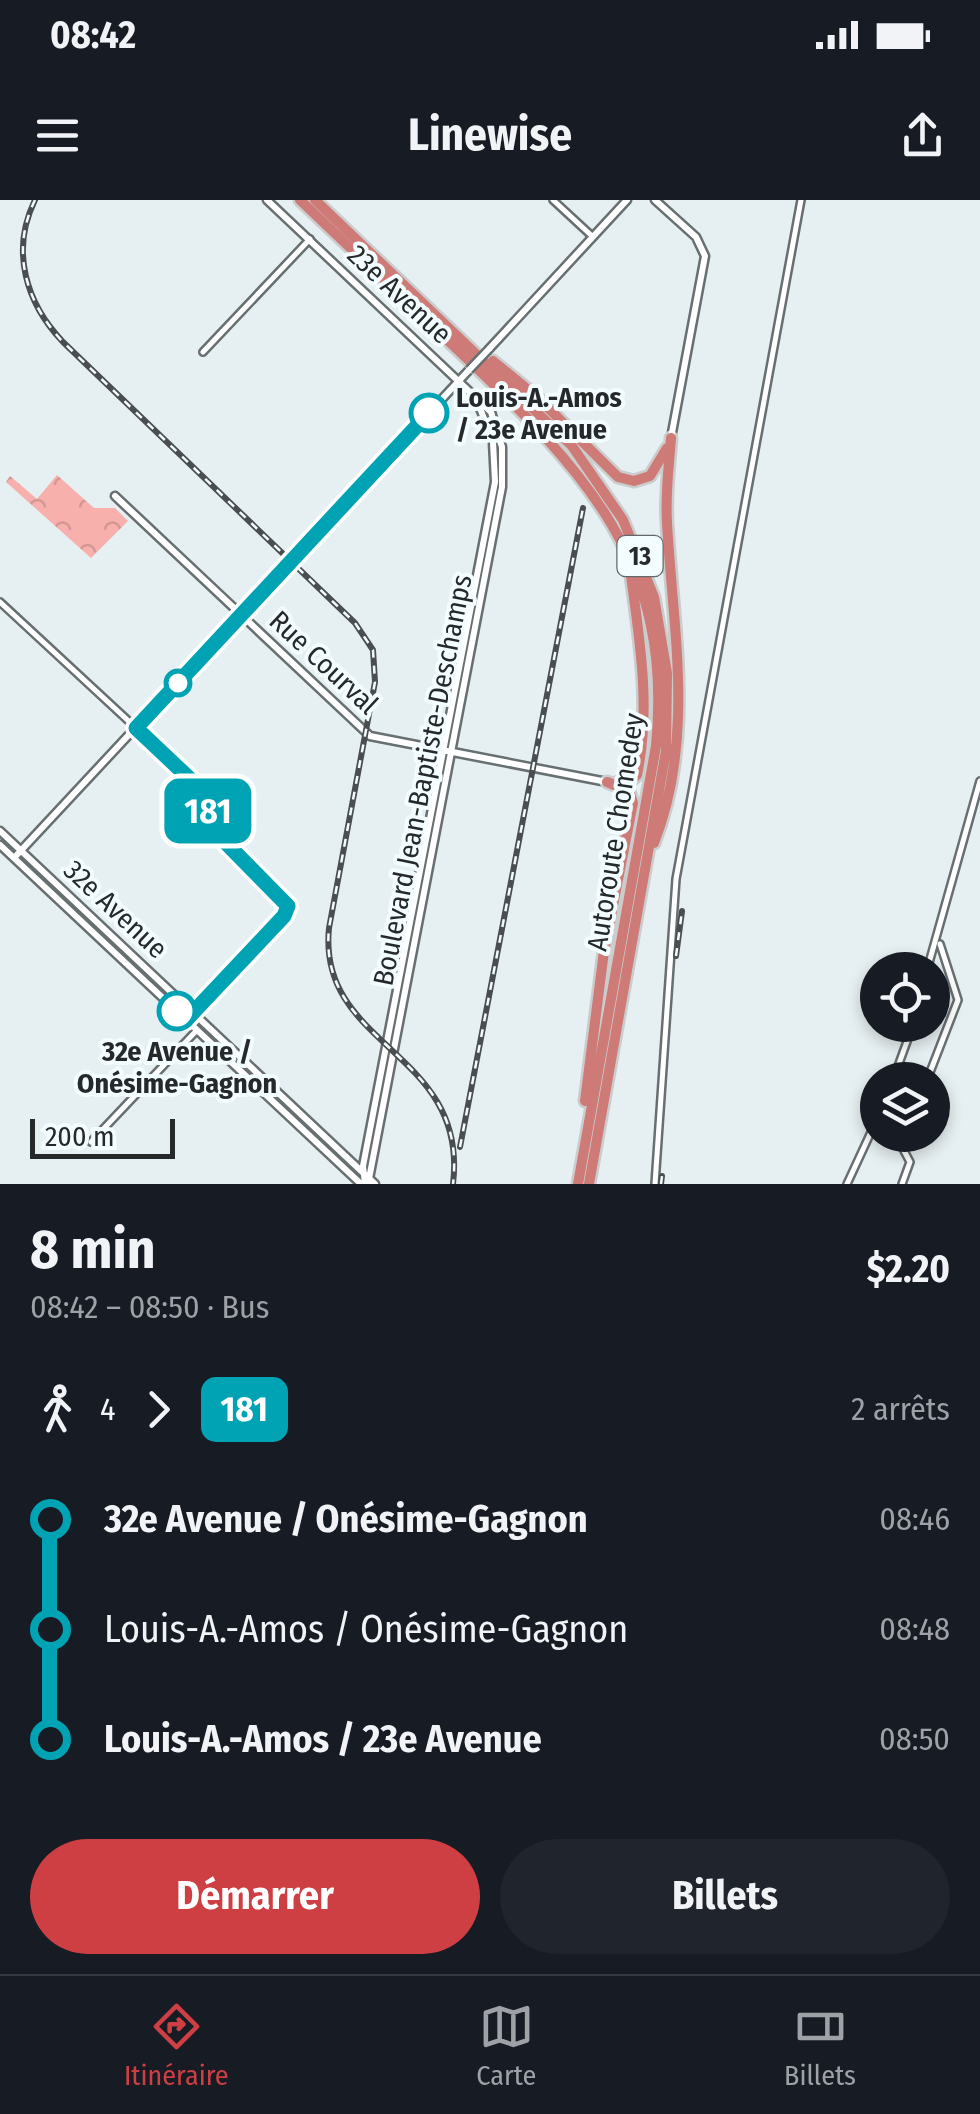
<!DOCTYPE html>
<html lang="fr">
<head>
<meta charset="utf-8">
<style>
  :root { --surface:#171b24; --page:#20242c; --text:#f1f3f6; --muted:#9ea1a6; --line:#363941; --accent:#ce3f44 }
  body { margin:0; font-family:"Fira Sans Condensed",sans-serif; background:var(--page); color:var(--text); height:100vh; display:flex; flex-direction:column; font-size:38px; white-space:nowrap }
  * { box-sizing:border-box; margin:0 }
  p { font-size:32px; color:var(--muted) }
  .icon { flex:none; width:55px; height:55px; fill:none; stroke:currentColor; stroke-width:2; stroke-linecap:round; stroke-linejoin:round }
  .map { position:relative; height:984px; overflow:hidden }
  .details { display:flex; flex-direction:column; background:var(--surface); flex:1 }
  .details>* { flex:none }
  .badge { padding:0 20px; border-radius:15px; font-size:35px; line-height:65px }
  .tools { position:absolute; left:860px; top:752px; display:grid; gap:20px }
  .tools a { display:grid; place-items:center; width:90px; height:90px; border-radius:50%; background:var(--surface); box-shadow:0 5px 15px #0003; font-size:50px }
  .scale { position:absolute; left:30px; bottom:25px; width:145px; box-sizing:border-box; padding-left:10px; border:5px solid #26292a; border-top:0; font-size:28px; line-height:35px; white-space:nowrap; color:#26292a; -webkit-text-stroke:8px #f3fcfe; paint-order:stroke }
  .map>.badge { position:absolute; translate:-50% -50%; box-shadow:0 0 0 5px #fff }
  .legs { display:flex; align-items:center; gap:15px; height:110px; padding:0 30px; font-size:32px }
  .legs p { margin-inline-start:auto }
  .headline { display:flex; align-items:center; justify-content:space-between; height:170px; padding:0 30px }
  h1 { font-size:55px; font-weight:700; line-height:75px }
  .action { display:flex; gap:20px; margin-top:auto; padding:20px 30px }
  .action a { flex:1; height:115px; border-radius:60px; background:var(--accent); color:#fff; font-size:40px; font-weight:700; line-height:115px; text-align:center }
  .action a+a { background:var(--page); color:var(--text) }
  ul { padding:0 30px; list-style:none }
  li { display:flex; align-items:center; gap:35px; height:110px; font-size:38px }
  li i { display:grid; place-items:center; width:15px; height:100%; margin:0 12px; background:currentColor }
  li i::after { content:''; width:25px; height:25px; margin:-12px; border:8px solid; border-radius:50%; background:var(--surface) }
  li p { margin-inline-start:auto }
  li:first-child i { background:linear-gradient(#0000 50%,currentColor 0) }
  li:last-child i { background:linear-gradient(currentColor 50%,#0000 0) }
  .status { display:flex; justify-content:space-between; align-items:center; height:70px; padding:0 50px; background:var(--surface); direction:ltr }
  .status svg { height:28px; fill:currentColor }
  header { display:flex; justify-content:space-between; align-items:center; height:130px; padding:0 30px; background:var(--surface); font-size:45px; font-weight:700 }
  .tabs { display:flex; justify-content:space-around; align-items:center; height:140px; border-top:2px solid var(--line); background:var(--surface); font-size:28px; color:var(--muted) }
  .tabs a { display:grid; justify-items:center; gap:5px }
  .tabs .selected { color:var(--accent) }
  .map>svg:first-child { display:block }
  .forest { fill:url(#forest-crowns) }
  .lines { fill:none; stroke-linecap:round; stroke-linejoin:round }
  .street-casing { stroke:#676f71; stroke-width:10 }
  .secondary-casing { stroke:#676f71; stroke-width:11 }
  .highway-casing { stroke:#cbcccc; stroke-width:15 }
  .street { stroke:#fff; stroke-width:5 }
  .secondary { stroke:#fff; stroke-width:6 }
  .highway { stroke:#ce7a77; stroke-width:10 }
  .rail-casing { stroke:#4a4e50; stroke-width:6 }
  .rail { stroke:#f3fcfe; stroke-width:2.5; stroke-dasharray:8; stroke-linecap:butt }
  .secondary-bridge-casing { stroke:#676f71; stroke-width:11; stroke-linecap:butt }
  .secondary-bridge { stroke:#fff; stroke-width:6 }
  .line-1-casing { stroke:#fff; stroke-width:22 }
  .line-1 { stroke:#00a3b4; stroke-width:15 }
  .stop-1-dot { fill:#fff; stroke:#00a3b4; stroke-width:5 }
  .labels { text-anchor:middle; stroke-width:8; stroke-linejoin:round; paint-order:stroke }
  .shield { fill:#f3fcfe; stroke:#64686a; stroke-width:2.5 }
  .shield-label { font-size:25px; font-weight:bold; fill:#26292a }
  .street-label { font-size:28px; fill:#26292a; stroke:#f3fcfe }
  .stop-label { font-size:28px; font-weight:bold; fill:#26292a; stroke:#f3fcfe; text-anchor:start }
</style>
</head>
<body>
<div class="status"><b>08:42</b><svg viewBox="0 0 49 12"><path d="M0 12V9h3v3zM5 12V6h3v6zM10 12V3h3v9zM15 12V0h3v12zM26 1h20v11H26zM47 4h2v5h-2z"/></svg></div>
<header><svg class="icon" aria-label="menu" viewBox="0 0 24 24"><path d="M4 6h16M4 12h16M4 18h16"/></svg>Linewise<svg class="icon" aria-label="share" viewBox="0 0 24 24"><path d="M12 15V3M7 8l5-5 5 5M5 13v7h14v-7"/></svg></header>
<div class="map">
<svg width="980" height="984" viewBox="0 0 980 984">
  <defs>
    <pattern id="forest-crowns" width="20" height="18" patternUnits="userSpaceOnUse" patternTransform="scale(2.5)"><rect width="20" height="18" fill="#f7b0ac"/><path d="M2 6a3 3 0 1 1 6 0M12 15a3 3 0 1 1 6 0" fill="none" stroke="#d49794"/></pattern>
  </defs>
  <rect width="100%" height="100%" fill="#e6eff1"/>
  <path class="forest" d="M 57,275 L 94,308 L 115,308 L 128,321 L 91,358 L 6,282 L 10,276 L 37,299 Z"/>
  <g class="lines">
    <defs>
      <path id="street" d="M 553,0 L 593,37
        M 203,152 L 310,39
        M 0,402 L 188,576 L 224,641 L 287,704 L 284,716 L 186,820
        M 927,770 L 980,581
        M 893,880 L 913,825
        M 927,880 L 958,800 L 940,744
        M 91,942 L 197,830
        M 655,984 L 676,679 L 801,0
        M 847,984 L 878,917
        M 902,984 L 910,962 L 902,947 L 905,935"/>
      <path id="secondary" d="M 267,0 L 491,212 L 502,247 L 502,287 L 368,984
        M 655,0 L 696,37 L 705,56 L 671,238
        M 489,149 L 627,0
        M 115,296 L 370,536 L 607,582
        M 0,631 L 375,984
        M 0,645 L 361,984
        M 14,658 L 469,170
        M 365,984 L 363,966 L 495,282 L 493,242 L 478,203"/>
      <path id="highway" d="M 300,0 C 354,51 407,102 461,153 C 585,271 674,362 656,546 L 578,984
        M 315,0 L 572,246 L 623,320 L 654,397 L 667,473 L 666,551 L 589,984
        M 493,161 L 537,197 L 618,277 L 634,281 L 650,276 L 667,248
        M 618,582 L 629,582 L 637,575 C 651,509 640,442 631,376
        M 654,643 C 695,539 673,430 667,323 C 665,294 669,266 671,238
        M 585,901 L 604,751 L 633,603 L 629,591 L 607,582"/>
    </defs>
    <use href="#street" class="street-casing"/>
    <use href="#secondary" class="secondary-casing"/>
    <use href="#highway" class="highway-casing"/>
    <use href="#street" class="street"/>
    <use href="#secondary" class="secondary"/>
    <use href="#highway" class="highway"/>
    <defs>
      <path id="rail" d="M 35,0 C 10,51 26,103 63,142 L 355,423 L 373,450 L 375,482 L 329,728 C 317,848 469,850 453,984
        M 676,756 L 682,711
        M 460,947 L 583,308
        M 661,984 L 662,976"/>
    </defs>
    <use href="#rail" class="rail-casing"/>
    <use href="#rail" class="rail"/>
    <defs>
      <path id="secondary-bridge" d="M 469,170 L 489,149"/>
    </defs>
    <use href="#secondary-bridge" class="secondary-bridge-casing"/>
    <use href="#secondary-bridge" class="secondary-bridge"/>
  </g>
  <g class="lines">
    <defs>
      <path id="line-1" d="M 177,811 L 186,820 L 284,716 L 288,706 L 224,641 L 190,579 L 136,528 L 429,213"/>
    </defs>
    <use href="#line-1" class="line-1-casing"/>
    <use href="#line-1" class="line-1"/>
  </g>
  <g class="stop-1-dot">
    <circle cx="429" cy="213" r="18"/>
    <circle cx="178" cy="483" r="12"/>
    <circle cx="177" cy="811" r="18"/>
  </g>
  <g class="labels">
    <rect class="shield" x="617.5" y="336" width="45" height="40" rx="8"/>
    <g class="shield-label">
      <text x="640" y="365">13</text>
    </g>
    <g class="street-label">
      <text transform="translate(400 94) rotate(43)" y="10">23e Avenue</text>
      <text transform="translate(324 462) rotate(43)" y="10">Rue Courval</text>
      <text transform="translate(422 580) rotate(-79)" y="10">Boulevard Jean-Baptiste-Deschamps</text>
      <text transform="translate(615 632) rotate(-81)" y="10">Autoroute Chomedey</text>
      <text transform="translate(116 709) rotate(43)" y="10">32e Avenue</text>
    </g>
    <g class="stop-label">
      <text x="456" y="207">Louis-A.-Amos<tspan x="456" dy="32">/ 23e Avenue</tspan></text>
      <text x="177" y="861" text-anchor="middle">32e Avenue /<tspan x="177" dy="32">Onésime-Gagnon</tspan></text>
    </g>
  </g>
</svg>
<div class="tools">
<a><svg class="icon" aria-label="locate" viewBox="0 0 24 24"><circle cx="12" cy="12" r="6"/><path d="M12 2v4M12 18v4M2 12h4M18 12h4"/></svg></a>
<a><svg class="icon" aria-label="layers" viewBox="0 0 24 24"><path d="M12 4l9 5-9 5-9-5zM3 14l9 5 9-5"/></svg></a>
</div>
<div class="scale">200 m</div>
<b class="badge" style="left:208px;top:611px;background:#00a3b4;color:#fff">181</b>
</div>
<section class="details">
<div class="headline"><div><h1>8 min</h1><p>08:42 – 08:50 · Bus</p></div><b>$2.20</b></div>
<div class="legs"><svg class="icon" aria-label="walk" viewBox="0 0 24 24"><circle cx="13" cy="4" r="2"/><path d="M13 8l-2 6 4 7M11 14l-3 7M7 12l3-4h3l4 4"/></svg>4<svg class="icon" aria-label="forward" viewBox="0 0 24 24"><path d="M9 5l7 7-7 7"/></svg><b class="badge" style="background:#00a3b4;color:#fff">181</b><p>2 arrêts</p></div>
<ul>
<li><i style="color:#00a3b4"></i><b>32e Avenue / Onésime-Gagnon</b><p>08:46</p></li>
<li><i style="color:#00a3b4"></i><span>Louis-A.-Amos / Onésime-Gagnon</span><p>08:48</p></li>
<li><i style="color:#00a3b4"></i><b>Louis-A.-Amos / 23e Avenue</b><p>08:50</p></li>
</ul>
<div class="action"><a>Démarrer</a><a>Billets</a></div>
</section>
<nav class="tabs">
<a class="selected"><svg class="icon" aria-label="directions" viewBox="0 0 24 24"><path d="M12 3l9 9-9 9-9-9zM9 14v-3h6M13 9l2 2-2 2"/></svg>Itinéraire</a>
<a><svg class="icon" aria-label="map" viewBox="0 0 24 24"><path d="M3 6l6-2 6 2 6-2v14l-6 2-6-2-6 2zM9 4v14M15 6v14"/></svg>Carte</a>
<a><svg class="icon" aria-label="tickets" viewBox="0 0 24 24"><path d="M3 7h18v10H3zM15 7v10"/></svg>Billets</a>
</nav>
</body>
</html>
